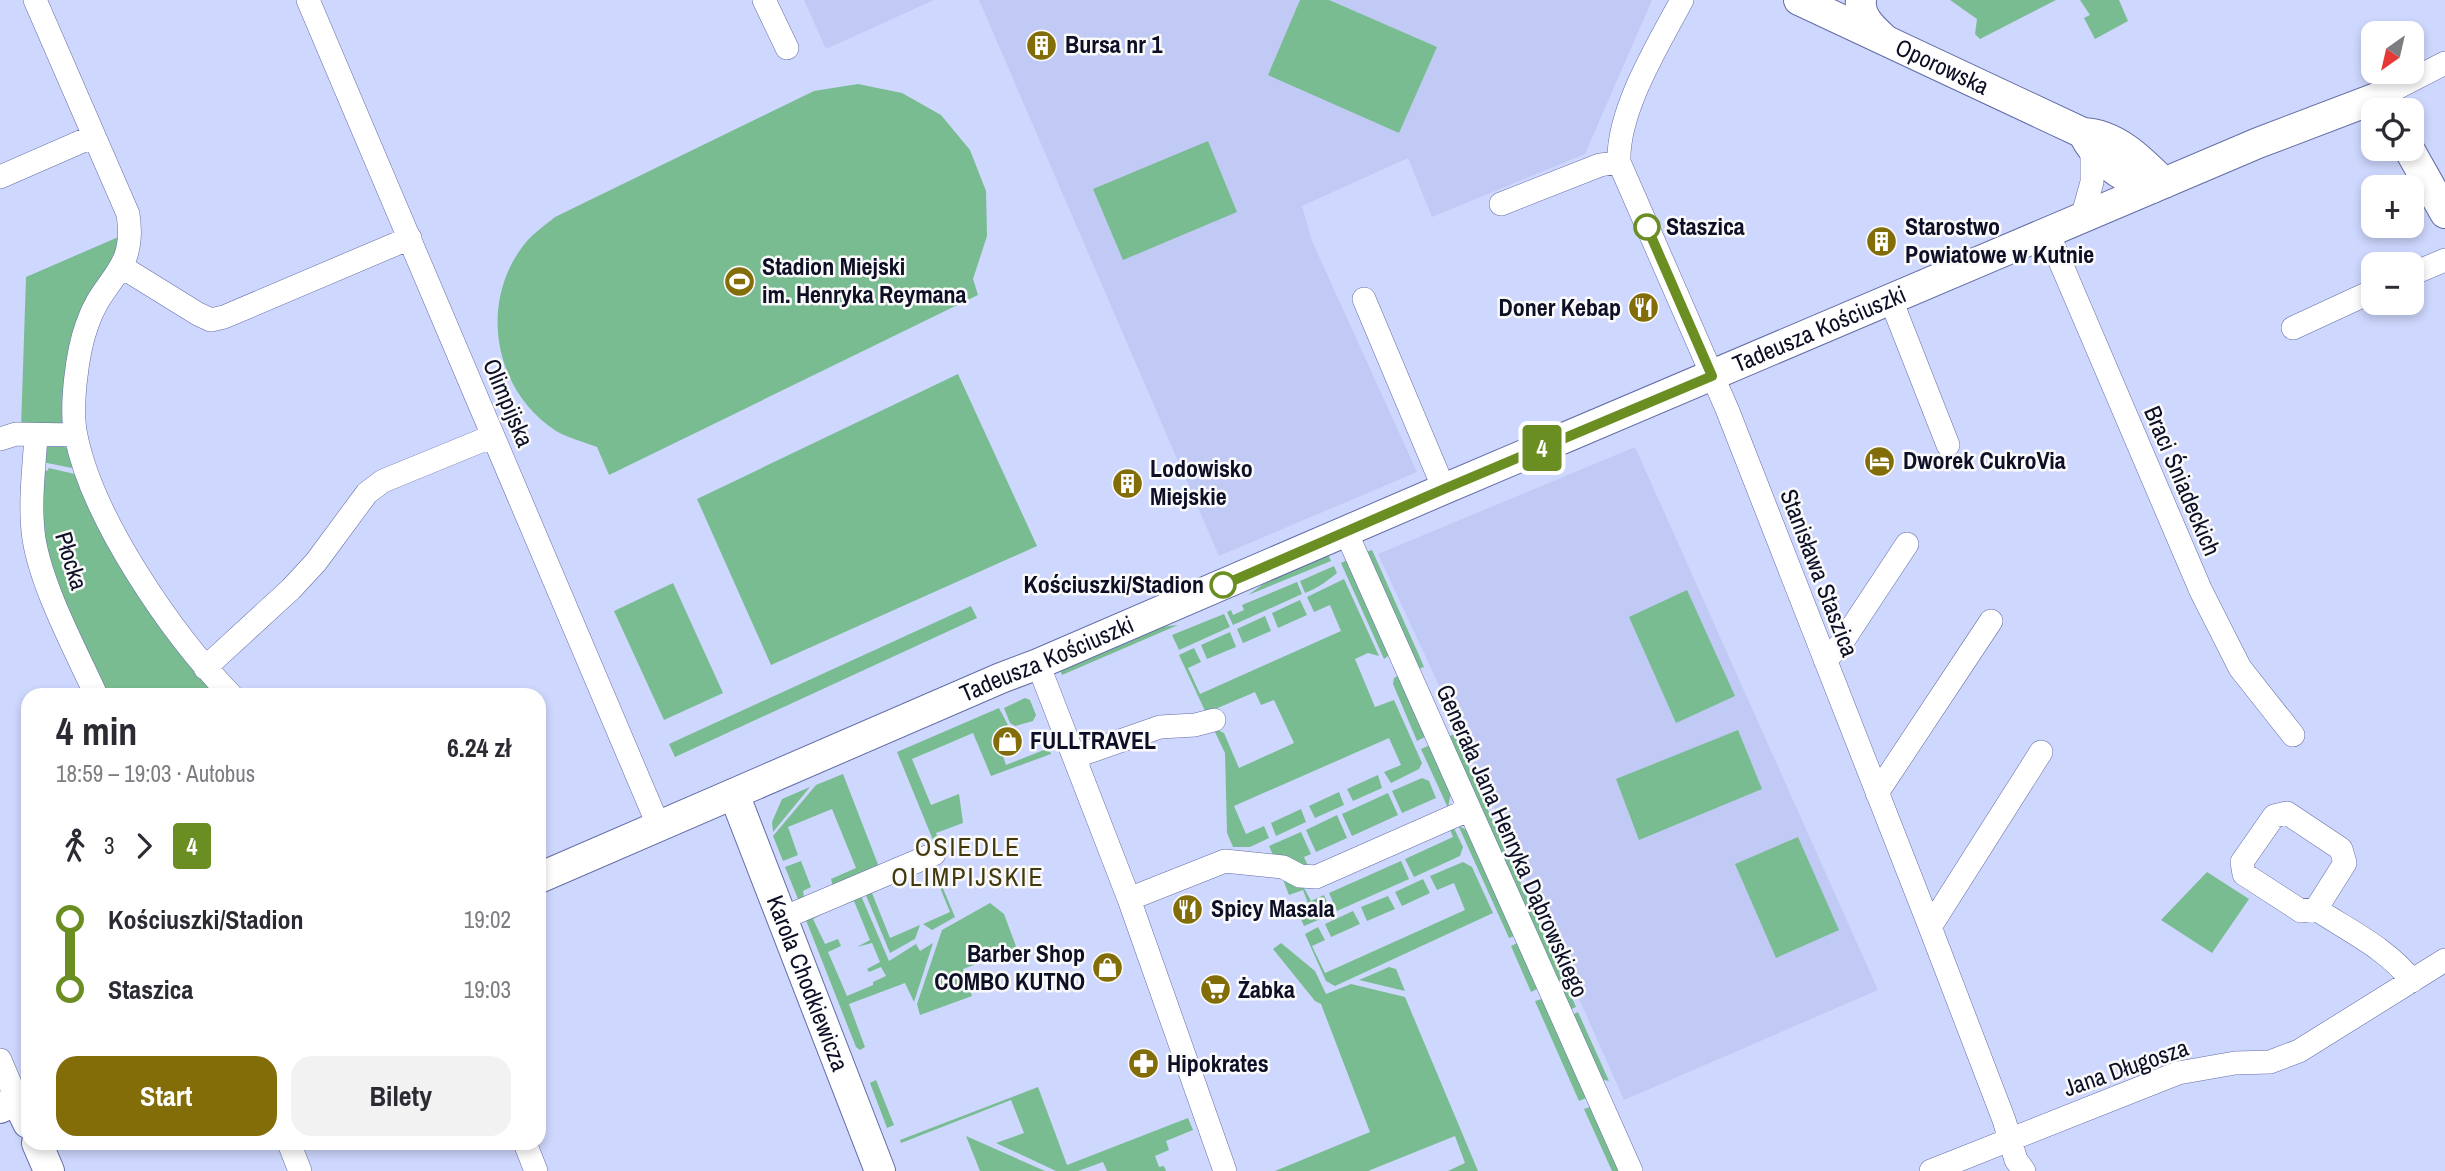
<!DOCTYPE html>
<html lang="pl">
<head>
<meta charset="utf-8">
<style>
  :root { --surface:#fff; --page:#f2f2f3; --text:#2b2b33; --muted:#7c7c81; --accent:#826d09 }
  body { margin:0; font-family:"Archivo Narrow",sans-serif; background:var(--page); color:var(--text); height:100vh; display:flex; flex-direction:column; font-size:26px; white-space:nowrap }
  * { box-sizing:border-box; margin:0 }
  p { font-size:23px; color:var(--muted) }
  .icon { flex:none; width:38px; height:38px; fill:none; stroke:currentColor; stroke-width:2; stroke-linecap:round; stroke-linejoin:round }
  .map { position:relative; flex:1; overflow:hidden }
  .drawer { position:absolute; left:21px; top:688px; width:525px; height:462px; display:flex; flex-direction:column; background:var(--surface); border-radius:21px; box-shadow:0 4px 10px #0003 }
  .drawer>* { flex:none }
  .badge { padding:0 14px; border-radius:5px; font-size:24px; line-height:46px }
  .needle { width:46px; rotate:214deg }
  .tools { position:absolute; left:2361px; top:21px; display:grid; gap:14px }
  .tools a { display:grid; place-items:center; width:63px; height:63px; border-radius:14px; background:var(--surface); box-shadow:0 4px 10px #0003; font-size:35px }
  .map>.badge { position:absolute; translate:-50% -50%; box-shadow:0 0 0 4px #fff }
  .legs { display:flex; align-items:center; gap:10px; height:77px; padding:0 35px; font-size:23px }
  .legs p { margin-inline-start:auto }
  .summary { display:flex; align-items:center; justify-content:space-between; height:119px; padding:0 35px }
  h1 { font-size:38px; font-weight:800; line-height:52px }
  .cta { display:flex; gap:14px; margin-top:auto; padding:14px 35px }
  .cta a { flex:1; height:80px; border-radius:21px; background:var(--accent); color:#fff; font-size:28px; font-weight:800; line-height:80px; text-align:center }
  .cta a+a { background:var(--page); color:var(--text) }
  ul { padding:0 35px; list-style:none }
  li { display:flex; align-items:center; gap:24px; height:70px; font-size:26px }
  li i { display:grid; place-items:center; width:10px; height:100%; margin:0 9px; background:currentColor }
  li i::after { content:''; width:18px; height:18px; margin:-9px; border:5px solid; border-radius:50%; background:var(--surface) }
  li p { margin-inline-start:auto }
  li:first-child i { background:linear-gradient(#0000 50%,currentColor 0) }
  li:last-child i { background:linear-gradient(currentColor 50%,#0000 0) }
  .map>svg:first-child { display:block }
  .built { fill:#c0caf4 }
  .green { fill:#7abc91 }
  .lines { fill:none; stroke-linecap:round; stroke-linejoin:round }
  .minor-casing { stroke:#636da6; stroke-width:24 }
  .tertiary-casing { stroke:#636da6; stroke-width:32 }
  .minor { stroke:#fff; stroke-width:23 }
  .tertiary { stroke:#fff; stroke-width:30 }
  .line-1-casing { stroke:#fff; stroke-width:16 }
  .line-1 { stroke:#6b8e23; stroke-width:10 }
  .stop-1-dot { fill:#fff; stroke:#6b8e23; stroke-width:3.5 }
  .labels { text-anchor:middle; stroke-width:5; stroke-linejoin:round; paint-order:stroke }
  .poi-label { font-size:24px; font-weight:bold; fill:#0c0f25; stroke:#fafafa; text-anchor:start }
  .street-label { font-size:24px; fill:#0c0f25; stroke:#fafafa }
  .stop-label { font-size:24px; font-weight:bold; fill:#0c0f25; stroke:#fafafa; text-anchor:start }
  .neighbourhood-label { font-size:26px; letter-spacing:2px; fill:#42370d; stroke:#fafafa }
</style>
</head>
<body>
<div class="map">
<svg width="2445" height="1171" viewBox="0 0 2445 1171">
  <rect width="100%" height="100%" fill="#ced7fd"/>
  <path class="built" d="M 804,0 L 934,0 L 826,49 Z
    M 979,0 L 1652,0 L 1585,154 L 1432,217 L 1408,158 L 1302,206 L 1312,241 L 1417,472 L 1219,556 Z
    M 1635,447 L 1878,990 L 1624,1100 L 1461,733 L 1378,554 Z"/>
  <path class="green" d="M 1300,0 L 1329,0 L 1437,47 L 1399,133 L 1268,75 Z
    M 1950,0 L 2056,0 L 1980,39 L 1975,34 L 1977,19 Z
    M 2080,0 L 2119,0 L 2128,21 L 2095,39 L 2084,18 L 2090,15 Z
    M 858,84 L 902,93 L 941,115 L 970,150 L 986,191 L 987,236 L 973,279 L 978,295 L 609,475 L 597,447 C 584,442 568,438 556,431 C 495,392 478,305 523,246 C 531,235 544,226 555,217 L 814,91 Z
    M 1208,141 L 1237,212 L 1123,260 L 1093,189 Z
    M 123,235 L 68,417 L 62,425 L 21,428 L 26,277 Z
    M 958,374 L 1037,546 L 771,665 L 697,499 Z
    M 49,444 C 71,446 70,448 77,469 L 42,462 L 45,447 Z
    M 49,468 L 79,475 L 219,695 L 103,695 L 41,544 L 42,470 L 47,471 Z
    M 1372,550 L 1418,653 L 1424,667 L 1418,669 L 1366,552 Z
    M 1327,552 L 1331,561 L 1248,595 L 1279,573 Z
    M 1347,560 L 1389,655 L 1384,659 L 1341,563 Z
    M 1334,566 L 1337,573 C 1327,581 1318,588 1305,593 L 1300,581 Z
    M 1344,579 L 1379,656 L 1368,653 L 1355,659 L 1375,707 L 1394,700 L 1422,763 L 1419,769 L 1391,783 L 1384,772 L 1401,765 L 1389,738 L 1234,806 L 1246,834 L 1264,826 L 1269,838 L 1250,847 L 1233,847 L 1227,833 L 1225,753 L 1213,728 L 1224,733 L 1239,768 L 1294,743 L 1274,700 L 1261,705 L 1255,692 L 1206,713 L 1179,655 L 1194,648 L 1201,662 L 1188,668 L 1200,694 L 1341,631 L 1330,605 L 1314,612 L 1307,597 Z
    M 1297,582 L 1302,594 L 1233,625 L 1227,612 L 1231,610 L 1233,615 L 1244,610 L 1242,605 Z
    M 673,583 L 723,693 L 664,720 L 614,611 Z
    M 1687,590 L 1735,696 L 1676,723 L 1629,617 Z
    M 1300,600 L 1307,615 L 1278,628 L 1272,613 Z
    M 971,606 L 977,618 L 675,757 L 669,744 Z
    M 1224,614 L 1230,627 L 1179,650 L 1172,635 Z
    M 1265,616 L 1271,631 L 1243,643 L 1237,629 Z
    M 1178,625 L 1062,675 L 1059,667 L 1150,628 Z
    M 1230,632 L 1236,647 L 1207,659 L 1201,645 Z
    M 1399,675 L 1425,737 L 1417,741 L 1393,684 L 1394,678 Z
    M 1025,698 L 1030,700 L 1036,715 L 1033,721 L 1015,726 L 1010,723 L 1004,708 Z
    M 999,708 L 1008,725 L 995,732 L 1006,765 L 1049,748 L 1051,754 L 991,776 L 973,733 L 912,759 L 931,805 L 959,794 L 963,823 L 936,833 L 940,845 L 833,887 L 831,879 L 856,868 L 832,809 L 788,827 L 798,855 L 783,861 L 773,836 L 816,785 L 843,774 L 879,867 L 935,845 L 897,752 Z
    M 1738,730 L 1762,789 L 1639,840 L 1616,779 Z
    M 1454,734 L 1576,1007 L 1569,1010 L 1448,737 Z
    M 1430,745 L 1451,792 L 1448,808 L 1421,749 Z
    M 1378,775 L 1382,788 L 1353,801 L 1347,789 Z
    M 1422,778 L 1429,781 L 1436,798 L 1402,813 L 1392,791 Z
    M 810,787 L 773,832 L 772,822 L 782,799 Z
    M 1339,792 L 1344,805 L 1315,818 L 1309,806 Z
    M 1388,793 L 1398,815 L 1352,836 L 1342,814 Z
    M 1301,809 L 1306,822 L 1276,836 L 1271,823 Z
    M 1337,815 L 1347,838 L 1316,852 L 1306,830 Z
    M 1448,824 L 1452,824 L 1463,847 L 1460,856 L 1414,877 L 1405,859 L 1453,837 Z
    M 1458,825 L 1466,830 L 1514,936 L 1509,938 Z
    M 1301,832 L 1311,854 L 1304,857 L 1310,870 L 1273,855 L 1269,846 Z
    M 1798,837 L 1839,930 L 1776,958 L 1735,864 Z
    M 801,861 L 811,887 L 803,891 L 805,902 L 800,904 L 785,867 Z
    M 1401,861 L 1409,879 L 1337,911 L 1329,893 Z
    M 1463,862 L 1472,867 L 1493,913 L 1335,986 L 1326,981 L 1305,934 L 1318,927 L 1325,940 L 1312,946 L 1325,973 L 1465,910 L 1454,883 L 1437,890 L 1430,876 Z
    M 934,867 L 955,917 L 932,930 L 923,924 L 950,912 L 932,868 Z
    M 926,869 L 872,893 L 890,938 L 920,925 L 915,939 L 890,953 L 865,893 Z
    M 2207,872 L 2249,899 L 2212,953 L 2161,920 Z
    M 1281,874 L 1296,887 L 1304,888 L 1311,901 L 1324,895 L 1332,914 L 1304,926 L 1296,908 L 1308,903 L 1303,890 L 1289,895 Z
    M 1423,879 L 1430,893 L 1402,906 L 1395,892 Z
    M 859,891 L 889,961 L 916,944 L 920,951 L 933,943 L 914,1002 L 905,983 L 849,1004 L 865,1047 L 860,1050 L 856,1047 L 804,915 L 824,910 L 826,912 L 813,919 L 825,944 L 838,939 L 841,946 L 828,952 L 847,996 L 873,985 L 873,982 L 886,976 L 881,967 L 869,972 L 867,969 L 880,962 L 872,943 L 857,947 L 870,940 L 854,901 L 841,906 Z
    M 1388,896 L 1395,909 L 1367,921 L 1361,907 Z
    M 990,903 L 1004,914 L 1017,949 L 963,969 L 972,996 L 920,1015 L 917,1004 L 942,930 Z
    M 1353,911 L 1360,924 L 1331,937 L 1325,924 Z
    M 1281,943 L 1315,971 L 1326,994 L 1351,984 L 1405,997 L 1478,1171 L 1448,1171 L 1465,1163 L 1455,1136 L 1368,1171 L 1275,1171 L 1370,1132 L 1321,1004 L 1315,1001 L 1273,949 Z
    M 1517,943 L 1537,989 L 1531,992 L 1511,946 Z
    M 1389,967 L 1396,969 L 1405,991 L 1359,980 Z
    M 1542,999 L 1586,1098 L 1579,1101 L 1535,1001 Z
    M 1578,1012 L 1609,1081 L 1600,1079 L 1572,1015 Z
    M 876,1080 L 894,1125 L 887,1128 L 870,1083 Z
    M 1038,1087 L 1067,1165 L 1188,1118 L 1193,1130 L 1166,1141 L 1169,1150 L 1155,1156 L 1159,1167 L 1164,1166 L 1166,1171 L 1107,1171 L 1103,1162 L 1078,1171 L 1056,1171 L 996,1143 L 1024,1133 L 1011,1100 L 901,1143 L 900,1140 Z
    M 1590,1107 L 1619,1171 L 1612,1171 L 1584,1109 Z
    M 966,1136 L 1045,1171 L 980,1171 Z"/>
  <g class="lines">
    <defs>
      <path id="minor" d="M 35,0 L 128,214 C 137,273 103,276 87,325 C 77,352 70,408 76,436 C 93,520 172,634 231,695
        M 308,0 L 659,827
        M 764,0 L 787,48
        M 1682,0 C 1658,45 1617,111 1619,162 L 1727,409 L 1930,927 L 2004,1120 L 2016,1160 L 2024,1171
        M 2379,97 L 2445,63
        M 0,177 L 94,136
        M 1501,204 L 1600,165 L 1619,162
        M 2082,218 L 2092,182 L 2092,150
        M 2048,233 L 2201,591 L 2240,668 L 2293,735
        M 122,267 L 198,314 L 211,320 L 224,317 L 410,238
        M 2412,274 L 2445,260
        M 1364,299 L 1444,489
        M 1891,300 L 1948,445
        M 2293,328 L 2373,291
        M 36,436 C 34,469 29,505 34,539 C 42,588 75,649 96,695
        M 0,439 L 16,434 L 75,435
        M 1346,532 L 1631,1171
        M 1825,660 L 1841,644 L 1907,544
        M 1038,664 L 1129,899 L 1225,1171
        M 205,668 L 291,589 L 316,562 L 367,493 L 383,481 L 493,436
        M 1074,757 L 1160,727 L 1195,725 L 1214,720
        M 1877,793 L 1991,621
        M 1129,899 L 1225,861 L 1283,867 L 1300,876 L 1316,877 L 1468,810
        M 2316,909 L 2301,911 L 2244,874 L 2242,862 L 2274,816 L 2287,813 L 2341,849 L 2345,863 L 2316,909 C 2349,931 2388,949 2412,981
        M 783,918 L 934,854
        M 1930,927 L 2041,752
        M 0,1060 L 17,1100
        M 289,1143 L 300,1171
        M 525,1143 L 536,1171
        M 1931,1171 L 2178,1073 L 2235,1063 L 2270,1062 L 2299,1051 L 2445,960"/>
      <g id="tertiary">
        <path id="s1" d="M 1799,0 L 2083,133 C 2116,134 2142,161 2164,183"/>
        <path d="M 1861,0 C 1859,16 1872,28 1883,38"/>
        <path d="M 2083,133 C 2097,162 2122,178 2152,188"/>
        <path d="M 2409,149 L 2445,213"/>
        <path id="s2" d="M 734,794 L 880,1171"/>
        <path id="s3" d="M 539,878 L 1001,678 L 1038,664 L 1444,489 L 2258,143 L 2379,97 L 2387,110"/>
        <path d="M 17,1100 L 28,1123"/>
        <path d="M 0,1108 L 28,1095"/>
        <path d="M 37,1143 L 49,1171"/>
      </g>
    </defs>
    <use href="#minor" class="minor-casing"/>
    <use href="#tertiary" class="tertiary-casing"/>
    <use href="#minor" class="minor"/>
    <use href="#tertiary" class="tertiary"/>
  </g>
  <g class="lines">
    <defs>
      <path id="line-1" d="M 1223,585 L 1444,489 L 1712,376 L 1647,227"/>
    </defs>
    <use href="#line-1" class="line-1-casing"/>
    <use href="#line-1" class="line-1"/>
  </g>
  <defs>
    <symbol id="building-disc" viewBox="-11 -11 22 22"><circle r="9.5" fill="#826d09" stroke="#fafafa"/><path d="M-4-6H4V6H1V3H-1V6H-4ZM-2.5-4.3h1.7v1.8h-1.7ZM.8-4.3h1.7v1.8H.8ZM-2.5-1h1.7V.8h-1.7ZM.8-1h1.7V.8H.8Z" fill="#fff"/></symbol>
    <symbol id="stadium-disc" viewBox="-11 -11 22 22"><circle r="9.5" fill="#826d09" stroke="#fafafa"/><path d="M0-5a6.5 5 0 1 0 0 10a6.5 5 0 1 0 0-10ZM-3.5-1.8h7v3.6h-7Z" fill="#fff"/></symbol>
    <symbol id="restaurant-disc" viewBox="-11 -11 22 22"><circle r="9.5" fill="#826d09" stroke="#fafafa"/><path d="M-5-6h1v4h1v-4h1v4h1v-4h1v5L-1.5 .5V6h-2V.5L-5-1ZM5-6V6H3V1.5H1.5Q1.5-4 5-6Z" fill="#fff"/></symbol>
    <symbol id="hotel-disc" viewBox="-11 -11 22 22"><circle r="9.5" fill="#826d09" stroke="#fafafa"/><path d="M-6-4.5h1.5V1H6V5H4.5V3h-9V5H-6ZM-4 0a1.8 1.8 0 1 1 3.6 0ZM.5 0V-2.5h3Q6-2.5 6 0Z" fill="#fff"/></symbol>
    <symbol id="shop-disc" viewBox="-11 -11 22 22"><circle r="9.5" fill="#826d09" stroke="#fafafa"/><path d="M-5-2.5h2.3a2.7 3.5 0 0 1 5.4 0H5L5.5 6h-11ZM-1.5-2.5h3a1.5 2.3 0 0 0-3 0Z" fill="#fff"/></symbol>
    <symbol id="supermarket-disc" viewBox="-11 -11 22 22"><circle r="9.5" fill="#826d09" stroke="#fafafa"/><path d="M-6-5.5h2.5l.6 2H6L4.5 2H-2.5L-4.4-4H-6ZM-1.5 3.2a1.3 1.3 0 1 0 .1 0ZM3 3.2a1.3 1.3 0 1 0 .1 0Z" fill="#fff"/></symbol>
    <symbol id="pharmacy-disc" viewBox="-11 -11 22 22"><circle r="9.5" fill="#826d09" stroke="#fafafa"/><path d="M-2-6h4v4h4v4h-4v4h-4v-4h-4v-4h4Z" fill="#fff"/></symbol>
  </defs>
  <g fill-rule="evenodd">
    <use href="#building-disc" x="1024" y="28" width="35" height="35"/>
    <use href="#building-disc" x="1864" y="224" width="35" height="35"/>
    <use href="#stadium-disc" x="722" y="264" width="35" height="35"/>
    <use href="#restaurant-disc" x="1626" y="290" width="35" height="35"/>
    <use href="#hotel-disc" x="1862" y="444" width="35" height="35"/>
    <use href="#building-disc" x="1110" y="466" width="35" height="35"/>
    <use href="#shop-disc" x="990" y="724" width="35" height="35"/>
    <use href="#restaurant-disc" x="1170" y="892" width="35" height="35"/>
    <use href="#shop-disc" x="1090" y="950" width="35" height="35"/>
    <use href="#supermarket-disc" x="1198" y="972" width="35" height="35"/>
    <use href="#pharmacy-disc" x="1126" y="1046" width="35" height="35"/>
  </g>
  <g class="stop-1-dot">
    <circle cx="1647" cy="227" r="12"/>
    <circle cx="1223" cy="585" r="12"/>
  </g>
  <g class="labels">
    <g class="poi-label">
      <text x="1065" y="53">Bursa nr 1</text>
      <text x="1905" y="235">Starostwo<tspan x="1905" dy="28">Powiatowe w Kutnie</tspan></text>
      <text x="762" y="275">Stadion Miejski<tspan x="762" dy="28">im. Henryka Reymana</tspan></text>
      <text x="1621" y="316" text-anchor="end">Doner Kebap</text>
      <text x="1903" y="469">Dworek CukroVia</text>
      <text x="1150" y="477">Lodowisko<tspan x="1150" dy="28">Miejskie</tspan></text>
      <text x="1030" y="749">FULLTRAVEL</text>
      <text x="1211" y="917">Spicy Masala</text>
      <text x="1085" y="962" text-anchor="end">Barber Shop<tspan x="1085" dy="28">COMBO KUTNO</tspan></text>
      <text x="1238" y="998">Żabka</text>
      <text x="1167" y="1072">Hipokrates</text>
    </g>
    <g class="street-label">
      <text dy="8" stroke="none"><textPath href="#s1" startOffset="158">Oporowska</textPath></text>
      <text dy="8" stroke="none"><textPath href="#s3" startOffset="1393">Tadeusza Kościuszki</textPath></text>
      <text transform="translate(508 403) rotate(67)" y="8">Olimpijska</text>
      <text transform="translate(2182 481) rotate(67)" y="8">Braci Śniadeckich</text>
      <text transform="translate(71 561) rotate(73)" y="8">Płocka</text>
      <text transform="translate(1819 573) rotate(69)" y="8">Stanisława Staszica</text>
      <text dy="8" stroke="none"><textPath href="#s3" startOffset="553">Tadeusza Kościuszki</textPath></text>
      <text transform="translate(1512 841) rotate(66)" y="8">Generała Jana Henryka Dąbrowskiego</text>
      <text dy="8" stroke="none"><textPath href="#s2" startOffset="203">Karola Chodkiewicza</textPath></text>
      <text transform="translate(2126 1068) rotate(-19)" y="8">Jana Długosza</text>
    </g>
    <g class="stop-label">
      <text x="1666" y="235">Staszica</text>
      <text x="1204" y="593" text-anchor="end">Kościuszki/Stadion</text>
    </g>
    <g class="neighbourhood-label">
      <text x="968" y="856">OSIEDLE<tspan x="968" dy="30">OLIMPIJSKIE</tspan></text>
    </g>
  </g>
</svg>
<div class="tools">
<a><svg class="needle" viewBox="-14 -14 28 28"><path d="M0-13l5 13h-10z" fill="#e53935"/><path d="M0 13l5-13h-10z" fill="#7c7c81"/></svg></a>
<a><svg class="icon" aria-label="locate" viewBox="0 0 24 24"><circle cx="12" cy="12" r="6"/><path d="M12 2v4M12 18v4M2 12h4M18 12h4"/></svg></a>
<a>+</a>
<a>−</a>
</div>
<b class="badge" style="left:1542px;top:448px;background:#6b8e23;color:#fff">4</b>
<section class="drawer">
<div class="summary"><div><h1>4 min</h1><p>18:59 – 19:03 · Autobus</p></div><b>6.24 zł</b></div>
<div class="legs"><svg class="icon" aria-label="walk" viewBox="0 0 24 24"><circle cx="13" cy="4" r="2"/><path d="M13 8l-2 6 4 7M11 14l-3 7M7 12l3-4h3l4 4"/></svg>3<svg class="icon" aria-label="forward" viewBox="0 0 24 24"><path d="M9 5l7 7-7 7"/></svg><b class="badge" style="background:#6b8e23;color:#fff">4</b></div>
<ul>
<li><i style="color:#6b8e23"></i><b>Kościuszki/Stadion</b><p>19:02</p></li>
<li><i style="color:#6b8e23"></i><b>Staszica</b><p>19:03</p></li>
</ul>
<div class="cta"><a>Start</a><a>Bilety</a></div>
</section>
</div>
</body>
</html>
